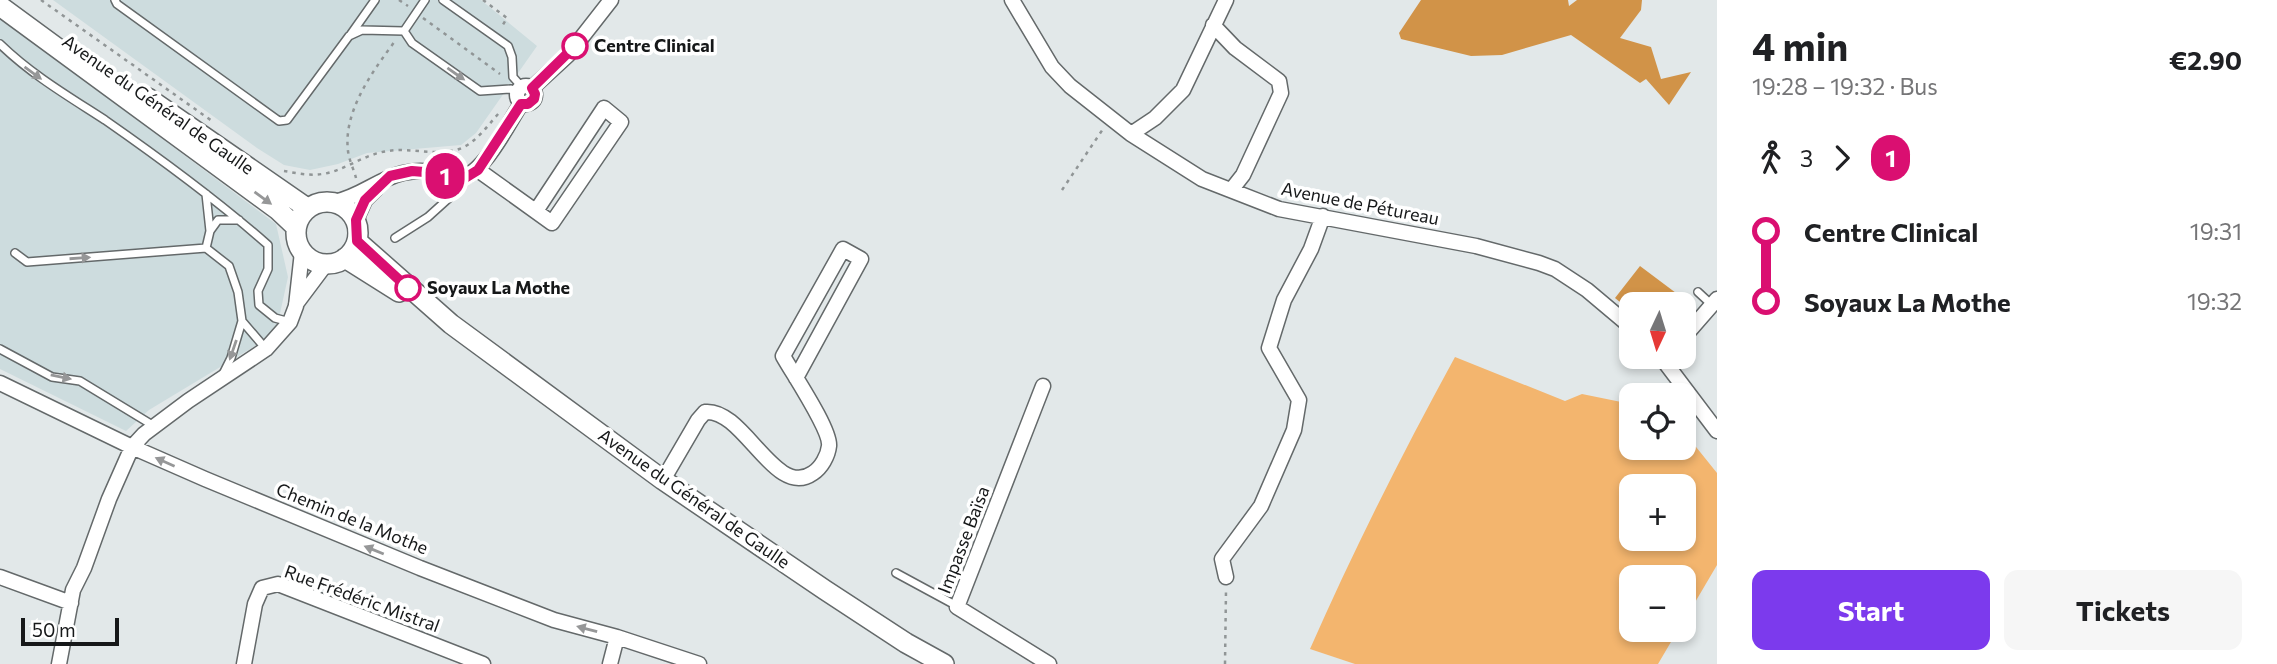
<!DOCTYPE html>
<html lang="en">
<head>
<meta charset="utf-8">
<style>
  :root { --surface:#fff; --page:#f6f6f6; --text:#202124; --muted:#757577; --accent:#7c3aed }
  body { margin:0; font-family:Commissioner,sans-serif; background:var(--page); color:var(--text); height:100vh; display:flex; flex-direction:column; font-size:26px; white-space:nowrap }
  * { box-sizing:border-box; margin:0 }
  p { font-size:23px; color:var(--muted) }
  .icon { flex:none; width:38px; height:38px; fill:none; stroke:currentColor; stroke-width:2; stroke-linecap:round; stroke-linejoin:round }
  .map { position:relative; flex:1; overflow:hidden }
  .sheet { display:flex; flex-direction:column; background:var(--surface); width:560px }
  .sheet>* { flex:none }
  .badge { padding:0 14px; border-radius:23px; font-size:24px; line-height:46px }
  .needle { width:46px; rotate:184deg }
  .buttons { position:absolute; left:1619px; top:292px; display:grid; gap:14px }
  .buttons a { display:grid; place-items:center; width:77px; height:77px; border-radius:14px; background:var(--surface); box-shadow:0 4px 10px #0003; font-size:35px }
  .scale { position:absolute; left:21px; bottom:18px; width:98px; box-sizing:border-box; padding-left:7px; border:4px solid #161819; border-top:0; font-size:19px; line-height:24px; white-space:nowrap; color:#161819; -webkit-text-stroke:5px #fff; paint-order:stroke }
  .map>.badge { position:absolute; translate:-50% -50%; box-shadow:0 0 0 4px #fff }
  .legs { display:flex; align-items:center; gap:10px; height:77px; padding:0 35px; font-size:23px }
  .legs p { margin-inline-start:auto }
  .headline { display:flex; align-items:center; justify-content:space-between; height:119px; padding:0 35px }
  h1 { font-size:38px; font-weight:700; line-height:52px }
  .cta { display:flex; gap:14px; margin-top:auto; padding:14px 35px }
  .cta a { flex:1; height:80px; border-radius:14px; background:var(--accent); color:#fff; font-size:28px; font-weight:700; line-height:80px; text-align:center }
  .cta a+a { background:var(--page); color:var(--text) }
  ul { padding:0 35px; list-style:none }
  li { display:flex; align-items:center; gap:24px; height:70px; font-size:26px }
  li i { display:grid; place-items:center; width:10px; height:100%; margin:0 9px; background:currentColor }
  li i::after { content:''; width:18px; height:18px; margin:-9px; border:5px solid; border-radius:50%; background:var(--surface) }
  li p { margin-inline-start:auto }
  li:first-child i { background:linear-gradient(#0000 50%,currentColor 0) }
  li:last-child i { background:linear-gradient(currentColor 50%,#0000 0) }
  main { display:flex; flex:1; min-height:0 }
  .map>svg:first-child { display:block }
  .built { fill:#cddcde }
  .green { fill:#f3b56e; fill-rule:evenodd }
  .forest { fill:#d19348 }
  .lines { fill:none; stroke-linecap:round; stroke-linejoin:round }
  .lane-casing { stroke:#64696a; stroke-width:10 }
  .street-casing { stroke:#64696a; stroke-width:17 }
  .secondary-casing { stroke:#64696a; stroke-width:22 }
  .path { stroke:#909596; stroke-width:2.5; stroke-dasharray:3.5 5; stroke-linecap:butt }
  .lane { stroke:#fff; stroke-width:7 }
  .street { stroke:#fff; stroke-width:14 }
  .secondary { stroke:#fff; stroke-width:19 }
  .oneway { fill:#969798 }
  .line-1-casing { stroke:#fff; stroke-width:16 }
  .line-1 { stroke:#da0f71; stroke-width:10 }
  .stop-1-dot { fill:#fff; stroke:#da0f71; stroke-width:3.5 }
  .labels { text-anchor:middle; stroke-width:7; stroke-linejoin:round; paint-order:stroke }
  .stop-label { font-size:18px; font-weight:bold; fill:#161819; stroke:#fff; text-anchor:start }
  .street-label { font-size:18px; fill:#161819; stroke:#fff }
</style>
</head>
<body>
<main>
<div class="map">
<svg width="1717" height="664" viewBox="0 0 1717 664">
  <rect width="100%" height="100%" fill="#e2e8e9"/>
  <path class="built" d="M 53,0 L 481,0 L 537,46 L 476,133 L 461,145 L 367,153 L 338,164 L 310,170 L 284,165 L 257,148 Z
    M 0,17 L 276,224 L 288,277 L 277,327 L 255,346 L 149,410 L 126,431 L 0,369 Z"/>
  <path class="green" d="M 1455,357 L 1565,401 L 1582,394 L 1631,404 L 1631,448 L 1684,448 L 1684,432 L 1717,473 L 1717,565 L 1684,621 L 1684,578 L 1631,578 L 1631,630 L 1678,630 L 1658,664 L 1355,664 L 1310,649 C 1354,549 1403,452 1455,357 ZM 1684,486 L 1684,539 L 1631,539 L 1631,486 Z"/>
  <path class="forest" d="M 1421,0 L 1568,0 L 1569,6 L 1577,0 L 1642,0 L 1641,10 L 1620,38 L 1651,47 L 1661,79 L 1691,72 L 1669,105 L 1646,79 L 1640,83 L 1571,35 L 1502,55 L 1471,56 L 1401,39 L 1399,33 Z
    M 1640,266 L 1676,293 L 1667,304 L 1631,304 L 1631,311 L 1615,298 Z"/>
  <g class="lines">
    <defs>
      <path id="lane" d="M 115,0 L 117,4 L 279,121 L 287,120 L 349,36 L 362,30 L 404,31
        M 443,0 L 508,46 L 512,57 L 513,77 L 522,87
        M 404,31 L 412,43 L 480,91 L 511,89 L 516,94
        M 404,31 L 425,0
        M 351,34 L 375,0
        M 0,44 C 32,75 68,96 105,120 C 161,159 217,200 268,245 L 268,269 L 258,291 L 259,305 L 275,318 L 290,322
        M 206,194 L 210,231
        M 395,238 L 428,217 L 449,198 L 451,179
        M 206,248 L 210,231 L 218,220 L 239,220
        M 15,253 L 27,262 L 206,248 L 229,266 L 238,292 L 242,321 L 266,349
        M 1698,292 L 1712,305
        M 0,349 L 52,377 L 80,381 L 154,426
        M 222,376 L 231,358 L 242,321
        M 896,573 L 957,606"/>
      <path id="street" d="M 1012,0 L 1052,67 L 1070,86 L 1131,134 L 1202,179 L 1279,209 L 1476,246 L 1539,263 L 1555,269 L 1587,290 L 1631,327
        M 1213,25 L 1235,48 L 1279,81 L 1281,93 L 1243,175 L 1232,189
        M517 95a9 9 0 1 1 18 0a9 9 0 1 1-18 0Z
        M 532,88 L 568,55 L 611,0
        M 1131,134 L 1155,118 L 1183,90 L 1226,0
        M 478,170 L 552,223 L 621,122 L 604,108 L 536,211
        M 334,202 C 360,197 378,179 403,173 C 413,171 425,170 435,173 C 441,174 445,178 451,179 C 480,184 507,125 521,104
        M 356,220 L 365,200 L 376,189
        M 296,304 L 326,264
        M 1684,337 L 1717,299
        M 1661,357 L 1717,431
        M 0,383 L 132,447 L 205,479 L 420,568 L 554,620 L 617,637 L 699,664
        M 1043,386 L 957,607 L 1049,664
        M 663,480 L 698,420 L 705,412 C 744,408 775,500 813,473 C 821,468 828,456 829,446 C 831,430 793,374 783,356 L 843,249 L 861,259 L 796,378
        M 0,577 L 71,603
        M 1226,577 L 1222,559 L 1261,506 L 1294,430 L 1299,400 L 1269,348 L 1284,300 L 1311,249 L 1323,216
        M 59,664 L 73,590 L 84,568 L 109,499 L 132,447 L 144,434 L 188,401 L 266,349 L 290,322 L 296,306 L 302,252
        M 244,664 L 255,604 L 262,588 L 278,584 L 483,664
        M 610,664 L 617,637"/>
      <path id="secondary" d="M 0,6 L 278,210 L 296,227
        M 148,98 L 307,208
        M296 233a31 31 0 1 1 62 0a31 31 0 1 1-62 0Z
        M 357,241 L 451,324 L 663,480 L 825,590 L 906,643 L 944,664
        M 345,258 L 399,292"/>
    </defs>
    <use href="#lane" class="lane-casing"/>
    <use href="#street" class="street-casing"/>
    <use href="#secondary" class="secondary-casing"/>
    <path class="path" d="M 41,0 L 212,121
      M 399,0 L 408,6
      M 483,0 L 507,18 L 501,28
      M 423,18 L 500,74
      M 284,171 C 296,173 309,176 322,174 C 342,172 364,154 388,151 C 412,147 442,158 464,147 C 479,139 488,125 499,113
      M 356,178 C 354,170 349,160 348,151 C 343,111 373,71 395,41
      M 1062,190 L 1103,129
      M 1225,664 L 1226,590"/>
    <use href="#lane" class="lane"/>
    <use href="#street" class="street"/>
    <use href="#secondary" class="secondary"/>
  </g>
  <defs><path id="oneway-solid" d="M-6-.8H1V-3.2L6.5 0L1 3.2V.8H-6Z" transform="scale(1.75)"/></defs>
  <g class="oneway">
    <use href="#oneway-solid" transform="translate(33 73) rotate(36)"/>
    <use href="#oneway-solid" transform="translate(456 74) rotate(35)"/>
    <use href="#oneway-solid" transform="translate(263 198) rotate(36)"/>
    <use href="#oneway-solid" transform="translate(80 258) rotate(-4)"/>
    <use href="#oneway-solid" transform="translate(233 350) rotate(109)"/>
    <use href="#oneway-solid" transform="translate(61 377) rotate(11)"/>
    <use href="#oneway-solid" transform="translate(165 462) rotate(-156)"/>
    <use href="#oneway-solid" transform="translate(374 550) rotate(-158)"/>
    <use href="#oneway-solid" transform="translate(587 629) rotate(-165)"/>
  </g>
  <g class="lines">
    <defs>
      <path id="line-1" d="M 408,288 L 357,241 L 356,220 L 365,200 L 390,176 L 412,171 L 436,173 L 451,179 L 465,178 L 478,170 L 521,104 L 528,104 L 534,99 L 535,94 L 532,88 L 575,46"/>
    </defs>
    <use href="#line-1" class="line-1-casing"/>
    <use href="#line-1" class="line-1"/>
  </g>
  <g class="stop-1-dot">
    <circle cx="575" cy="46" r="12"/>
    <circle cx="408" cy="288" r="12"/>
  </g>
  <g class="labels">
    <g class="stop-label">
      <text x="594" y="52">Centre Clinical</text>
      <text x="427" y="294">Soyaux La Mothe</text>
    </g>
    <g class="street-label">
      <text transform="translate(158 105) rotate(35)" y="6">Avenue du Général de Gaulle</text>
      <text transform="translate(1360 204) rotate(11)" y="6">Avenue de Pétureau</text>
      <text transform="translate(694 499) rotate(35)" y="6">Avenue du Général de Gaulle</text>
      <text transform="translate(352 519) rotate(22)" y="6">Chemin de la Mothe</text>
      <text transform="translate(964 540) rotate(-69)" y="6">Impasse Baïsa</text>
      <text transform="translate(362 599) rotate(20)" y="6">Rue Frédéric Mistral</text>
    </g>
  </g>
</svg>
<div class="buttons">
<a><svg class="needle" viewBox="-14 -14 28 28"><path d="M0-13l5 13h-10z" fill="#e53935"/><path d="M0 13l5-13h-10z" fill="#757577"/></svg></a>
<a><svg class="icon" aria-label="locate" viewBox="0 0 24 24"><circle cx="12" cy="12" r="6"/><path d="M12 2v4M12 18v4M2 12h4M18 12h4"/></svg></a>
<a>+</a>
<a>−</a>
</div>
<div class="scale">50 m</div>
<b class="badge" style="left:445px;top:176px;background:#da0f71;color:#fff">1</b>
</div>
<section class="sheet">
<div class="headline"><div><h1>4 min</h1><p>19:28 – 19:32 · Bus</p></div><b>€2.90</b></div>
<div class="legs"><svg class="icon" aria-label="walk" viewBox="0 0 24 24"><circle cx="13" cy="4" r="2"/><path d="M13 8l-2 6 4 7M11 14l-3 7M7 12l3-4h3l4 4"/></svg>3<svg class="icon" aria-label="forward" viewBox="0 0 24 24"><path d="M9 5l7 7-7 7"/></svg><b class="badge" style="background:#da0f71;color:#fff">1</b></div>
<ul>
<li><i style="color:#da0f71"></i><b>Centre Clinical</b><p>19:31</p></li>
<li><i style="color:#da0f71"></i><b>Soyaux La Mothe</b><p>19:32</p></li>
</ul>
<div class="cta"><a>Start</a><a>Tickets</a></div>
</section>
</main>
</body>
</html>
